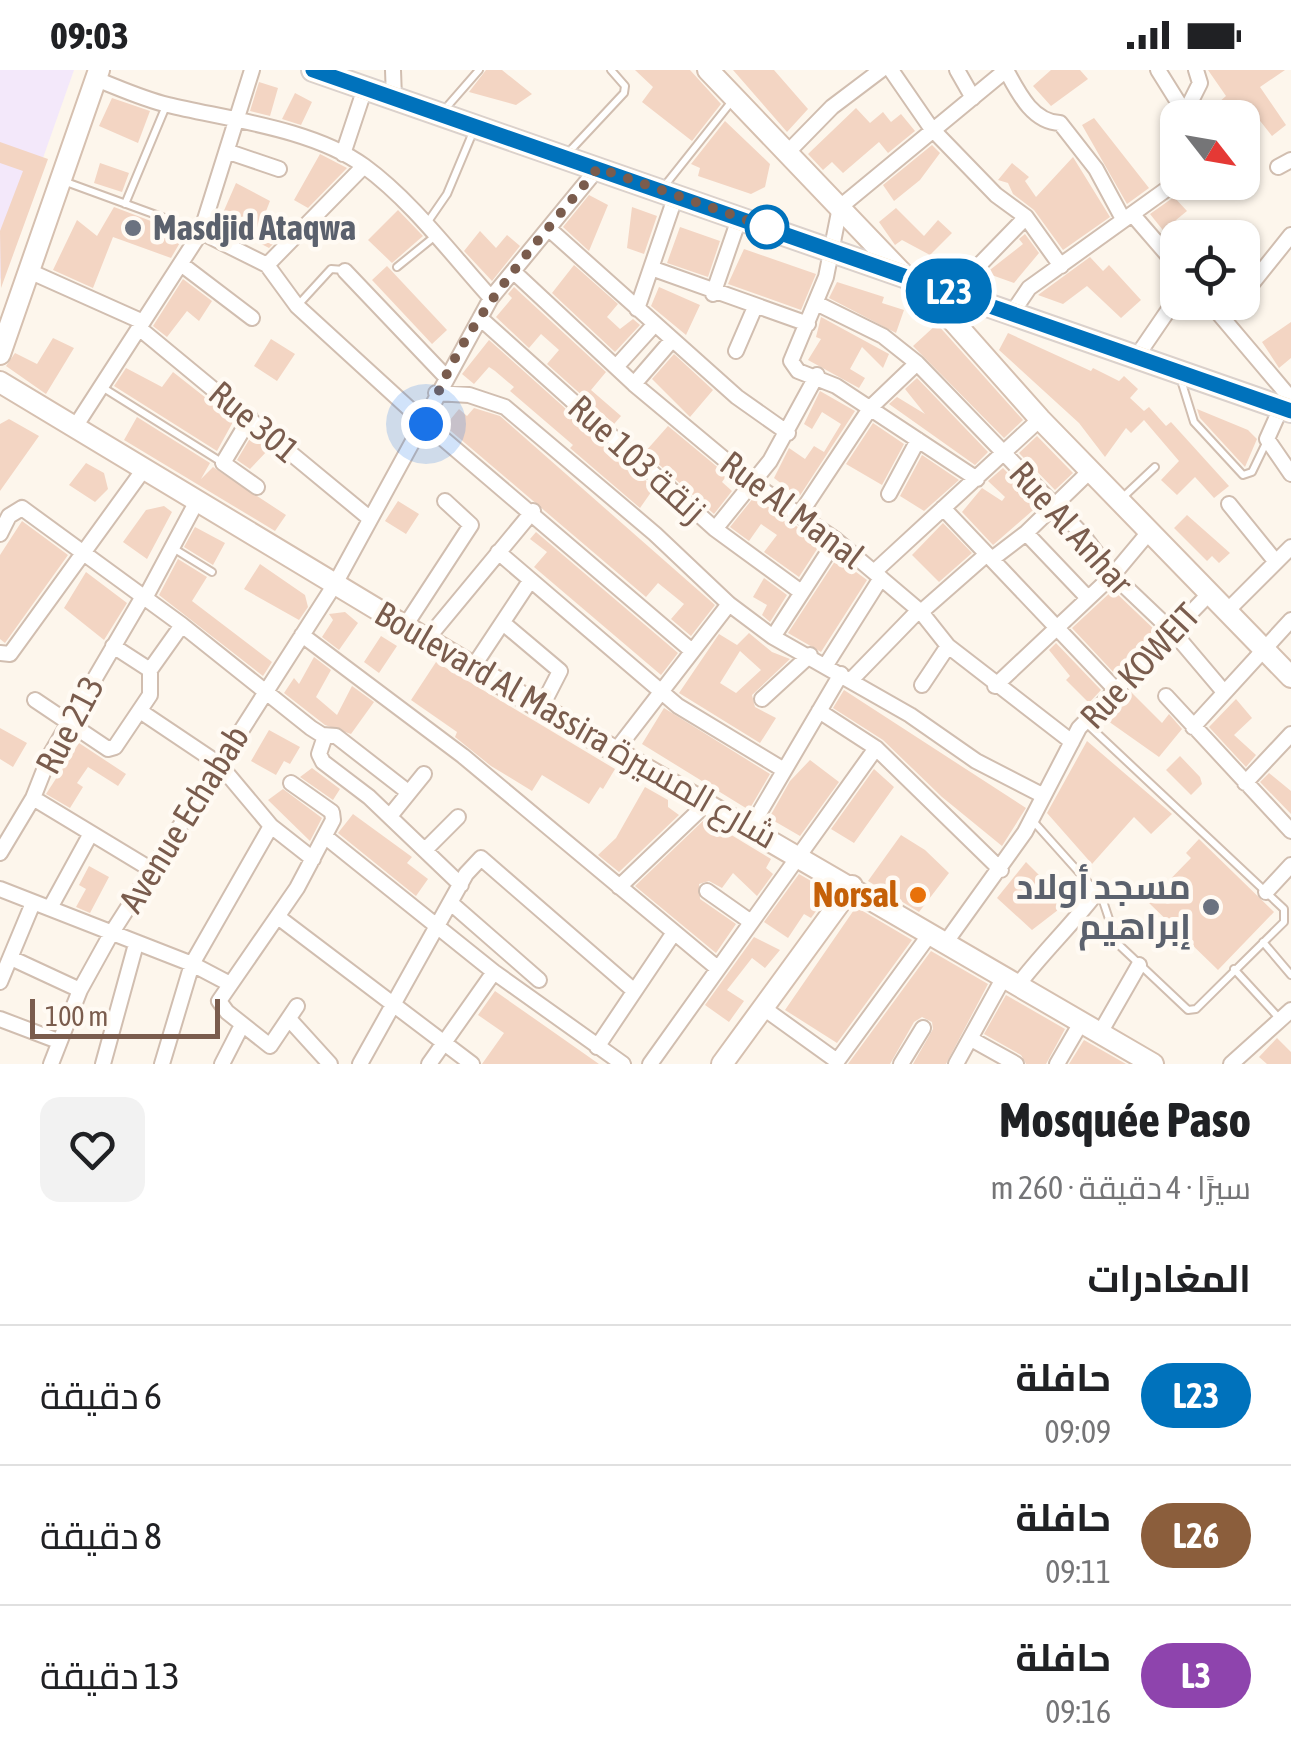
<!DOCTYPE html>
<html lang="ar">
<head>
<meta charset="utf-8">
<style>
  :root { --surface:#fff; --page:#f2f2f2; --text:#202124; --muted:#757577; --line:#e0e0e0 }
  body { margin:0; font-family:"Asap Condensed",Cairo,sans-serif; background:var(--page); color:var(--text); direction:rtl; height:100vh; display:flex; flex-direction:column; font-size:38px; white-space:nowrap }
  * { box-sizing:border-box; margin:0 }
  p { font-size:32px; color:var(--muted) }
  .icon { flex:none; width:55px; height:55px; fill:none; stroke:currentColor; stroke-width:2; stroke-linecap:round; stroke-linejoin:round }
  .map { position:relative; height:994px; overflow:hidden; direction:ltr }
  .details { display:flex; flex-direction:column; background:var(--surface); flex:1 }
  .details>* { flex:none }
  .badge { padding:0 20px; border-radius:32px; font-size:35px; line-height:65px }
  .needle { width:65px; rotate:121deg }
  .controls { position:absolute; left:1160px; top:30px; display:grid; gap:20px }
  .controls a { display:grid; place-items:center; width:100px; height:100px; border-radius:20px; background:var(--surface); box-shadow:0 2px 8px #0004; font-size:50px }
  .scale { position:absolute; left:30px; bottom:25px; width:190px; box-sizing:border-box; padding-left:10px; border:5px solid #7a5c4d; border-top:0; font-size:28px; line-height:35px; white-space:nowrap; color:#7a5c4d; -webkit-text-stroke:8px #fffaf3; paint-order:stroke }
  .you { position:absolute; width:50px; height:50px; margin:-25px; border:8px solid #fff; border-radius:50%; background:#1a73e8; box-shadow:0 0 0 15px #1a73e833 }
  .map>.badge { position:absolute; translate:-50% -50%; box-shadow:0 0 0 5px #fff }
  h2 { padding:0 40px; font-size:38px; line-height:90px }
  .round { display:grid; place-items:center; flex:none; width:105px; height:105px; border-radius:20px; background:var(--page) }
  .headline { display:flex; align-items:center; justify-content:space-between; height:170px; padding:0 40px }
  h1 { font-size:48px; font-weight:700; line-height:75px }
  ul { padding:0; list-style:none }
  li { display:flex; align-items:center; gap:30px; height:140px; padding:0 40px; border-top:2px solid var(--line) }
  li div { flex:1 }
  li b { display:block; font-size:38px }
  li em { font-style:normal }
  li .badge { min-width:110px; font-weight:700; text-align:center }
  .status { display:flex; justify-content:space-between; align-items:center; height:70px; padding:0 50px; background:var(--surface); direction:ltr }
  .status svg { height:28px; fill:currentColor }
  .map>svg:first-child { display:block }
  .education { fill:#f3e8fa }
  .building { fill:#f3d5c3; fill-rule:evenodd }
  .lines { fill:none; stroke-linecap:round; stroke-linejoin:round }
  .lane-casing { stroke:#d1beb0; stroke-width:10 }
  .street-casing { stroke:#d1beb0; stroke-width:18 }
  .secondary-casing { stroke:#d6c0b0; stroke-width:24 }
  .primary-casing { stroke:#dad1cd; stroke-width:26 }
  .lane { stroke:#fff; stroke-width:6 }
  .street { stroke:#fff; stroke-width:14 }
  .secondary { stroke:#fff; stroke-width:20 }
  .primary { stroke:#fbd9a5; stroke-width:22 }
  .line-casing { stroke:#fff; stroke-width:22 }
  .line { stroke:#0072bc; stroke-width:15 }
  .walk { stroke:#7a5c4d; stroke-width:10; stroke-dasharray:0 18 }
  .stop-dot { fill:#fff; stroke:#0072bc; stroke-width:5 }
  .worship-dot { fill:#6b7280; stroke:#fffaf3; stroke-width:4 }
  .food-dot { fill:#e8710a; stroke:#fffaf3; stroke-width:4 }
  .labels { text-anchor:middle; stroke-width:9; stroke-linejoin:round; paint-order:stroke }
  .worship-label { font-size:35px; font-weight:bold; fill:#5b616d; stroke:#fffaf3; text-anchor:start }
  .street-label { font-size:35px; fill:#7a5c4d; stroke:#fffaf3 }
  .food-label { font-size:35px; font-weight:bold; fill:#c56008; stroke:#fffaf3; text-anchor:end }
</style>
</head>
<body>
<div class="status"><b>09:03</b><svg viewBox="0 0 49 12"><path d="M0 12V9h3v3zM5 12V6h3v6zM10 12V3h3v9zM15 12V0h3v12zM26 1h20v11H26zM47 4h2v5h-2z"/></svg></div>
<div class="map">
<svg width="1291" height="994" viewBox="0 0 1291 994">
  <rect width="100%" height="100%" fill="#fdf6ec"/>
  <path class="education" d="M 0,0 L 74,0 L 0,210 Z"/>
  <path class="building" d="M 486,0 L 502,0 L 532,24 L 516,35 L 469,22 Z
    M 635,0 L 690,0 L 721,34 L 692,71 L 642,32 L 653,17 Z
    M 733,0 L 774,0 L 808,39 L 787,62 Z
    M 1051,0 L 1080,0 L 1088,9 L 1051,36 L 1033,16 Z
    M 1208,0 L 1285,0 L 1260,17 L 1286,55 L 1272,66 L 1257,47 L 1242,57 L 1242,48 L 1201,48 L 1226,26 Z
    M 259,12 L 278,18 L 270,46 L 250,41 Z
    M 295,23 L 312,32 L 301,55 L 282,49 Z
    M 112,28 L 150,41 L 138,73 L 99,56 Z
    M 856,38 L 870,53 L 883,42 L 891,52 L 901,44 L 915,61 L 888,83 L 879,72 L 843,103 L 832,92 L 823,100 L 808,84 Z
    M 1094,48 L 1149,118 L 1127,134 L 1082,55 Z
    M 725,51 L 770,94 L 765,117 L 751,124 L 698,106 L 700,98 L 691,94 Z
    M 0,72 L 48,89 L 1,218 L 0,161 L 23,101 L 0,93 Z
    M 932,75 L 940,83 L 920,110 L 894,131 L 883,115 Z
    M 320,84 L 347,98 L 308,138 L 294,130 Z
    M 1073,87 L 1110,147 L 1063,180 L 1034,140 L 1013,124 L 1008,113 L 998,110 L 1012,93 L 1029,107 L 1025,111 L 1036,127 Z
    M 100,93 L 129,103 L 122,122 L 94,113 Z
    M 236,113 L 270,131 L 259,159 L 279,168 L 269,178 L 219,152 Z
    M 589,125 L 608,135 L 589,181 L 563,157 Z
    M 1174,127 L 1187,141 L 1176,150 L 1191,168 L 1178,168 L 1178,179 L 1150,144 Z
    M 114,137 L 185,164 L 171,188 L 113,167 L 93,218 L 53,200 L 77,150 L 97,166 Z
    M 632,137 L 657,146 L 644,184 L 627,178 Z
    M 896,138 L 924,166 L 938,150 L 952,163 L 930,185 L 902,170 L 895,175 L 879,152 Z
    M 398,140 L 423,166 L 392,193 L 368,170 Z
    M 680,157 L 720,171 L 708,207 L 667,193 Z
    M 480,161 L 496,178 L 507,165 L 520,176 L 492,211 L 464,181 Z
    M 1025,164 L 1039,183 L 1014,213 L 986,203 L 1023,174 L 1019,169 Z
    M 744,179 L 816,204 L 801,240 L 728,214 Z
    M 1090,187 L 1103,201 L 1109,195 L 1141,230 L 1121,248 L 1087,216 L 1063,234 L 1038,225 Z
    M 574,195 L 618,234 L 607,247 L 620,259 L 633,249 L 640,255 L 615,282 L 552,223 Z
    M 387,196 L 447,260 L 432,274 L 372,210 Z
    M 183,209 L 212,231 L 199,251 L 187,241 L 167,267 L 153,256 Z
    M 837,212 L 884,227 L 882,233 L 904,240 L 896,263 L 829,228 Z
    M 514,217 L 606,302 L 591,320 L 621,346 L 614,354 L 547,294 L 559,280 L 541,264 L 529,278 L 496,247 L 512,228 L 508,224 Z
    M 659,217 L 700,235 L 686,265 L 651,236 Z
    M 821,247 L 889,284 L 883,298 L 862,277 L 850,299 L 865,308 L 859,318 L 808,290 L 821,269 L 816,267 Z
    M 1291,252 L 1291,288 L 1279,298 L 1262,272 Z
    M 937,254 L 1023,350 L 1004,368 L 913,276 Z
    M 1008,263 L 1091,301 L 1093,298 L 1119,311 L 1124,306 L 1138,319 L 1130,328 L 1144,341 L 1149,337 L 1166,356 L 1171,352 L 1229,416 L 1214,428 L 1195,407 L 1177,425 L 1161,410 L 1179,391 L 1144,350 L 1131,363 L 1126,358 L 1105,387 L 1079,353 L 999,280 Z
    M 53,268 L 74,278 L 46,324 L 6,296 L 15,283 L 37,294 Z
    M 271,269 L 295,284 L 277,311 L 254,296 Z
    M 489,270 L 654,418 L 640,438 L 570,378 L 573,375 L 510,321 L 514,317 L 495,301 L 489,297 L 474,314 L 462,304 Z
    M 674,284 L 713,320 L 690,347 L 652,309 Z
    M 126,298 L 162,317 L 173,302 L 234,350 L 217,381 L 114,316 Z
    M 917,308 L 988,382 L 975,395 L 889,334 L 897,327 L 925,344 L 905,319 Z
    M 820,321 L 855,341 L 799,427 L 774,408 L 789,378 L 805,389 L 814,376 L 824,382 L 841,354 L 822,342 L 812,359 L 804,354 Z
    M 474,338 L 500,346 L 715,535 L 691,566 L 671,549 L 684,534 L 658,513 L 646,527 L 445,356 L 459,339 L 467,346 Z
    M 1197,339 L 1248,360 L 1257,369 L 1245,397 L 1200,348 Z
    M 137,347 L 210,393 L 201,409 L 213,397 L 286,445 L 275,461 L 124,370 Z
    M 9,349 L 39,366 L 0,421 L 0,354 Z
    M 873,353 L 904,374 L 882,415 L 846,394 Z
    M 668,356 L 727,405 L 722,412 L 732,421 L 714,444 L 645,382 Z
    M 252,365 L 269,379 L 250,399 L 237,390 Z
    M 1037,366 L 1073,403 L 1055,420 L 1019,383 Z
    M 922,385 L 959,410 L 924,441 L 900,426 Z
    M 86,393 L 104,403 L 108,419 L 95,432 L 69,415 Z
    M 1003,398 L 1039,435 L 993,475 L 962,442 L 982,418 L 1002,431 L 1005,427 L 988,411 Z
    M 754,427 L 821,473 L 799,507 L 764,482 L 777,465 L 761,454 L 749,471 L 730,457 Z
    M 398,431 L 419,444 L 406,464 L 385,451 Z
    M 164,436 L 172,442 L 147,489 L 123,472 L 146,440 Z
    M 1187,445 L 1230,483 L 1219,493 L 1212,486 L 1207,491 L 1174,458 Z
    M 22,451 L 68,485 L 5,573 L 0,569 L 0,485 Z
    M 943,453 L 972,483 L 939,512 L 912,485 Z
    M 195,457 L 225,473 L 213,495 L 184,477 Z
    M 536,462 L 678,583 L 661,605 L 534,497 L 547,482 L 530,469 Z
    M 837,488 L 867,510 L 821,582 L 788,563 Z
    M 178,489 L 207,507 L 192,531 L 272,592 L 263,606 L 159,525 Z
    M 260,494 L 305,525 L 308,537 L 299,550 L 244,519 Z
    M 86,502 L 127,533 L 104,570 L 64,538 Z
    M 764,508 L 787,525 L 770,552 L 762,545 L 767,535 L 753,527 Z
    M 1113,520 L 1157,562 L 1116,605 L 1072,558 Z
    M 345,542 L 358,553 L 339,580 L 322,567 L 333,550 L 329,544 Z
    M 749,563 L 772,582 L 790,589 L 752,625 L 755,637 L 776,648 L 760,673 L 679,623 L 719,564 L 737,575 ZM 740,581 L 761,600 L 736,623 L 720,613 Z
    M 381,566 L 397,576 L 379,603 L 364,592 Z
    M 1056,573 L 1101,620 L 1089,633 L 1066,610 L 1070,606 L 1049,580 Z
    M 314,587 L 331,600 L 316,627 L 337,645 L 352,616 L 374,632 L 351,664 L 325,655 L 284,623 L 294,608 L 299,614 Z
    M 436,592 L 615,699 L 603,719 L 600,717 L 589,734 L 542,705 L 532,721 L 491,696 L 455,667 L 457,662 L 411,630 Z
    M 844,620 L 1026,738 L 1002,776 L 942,727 L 883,670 L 833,638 Z
    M 1131,622 L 1162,653 L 1169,644 L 1182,659 L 1159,687 L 1108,651 Z
    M 1236,629 L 1252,648 L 1234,665 L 1256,685 L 1246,697 L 1209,657 Z
    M 664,638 L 770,704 L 749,740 L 642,674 Z
    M 0,658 L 27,673 L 13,697 L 0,689 Z
    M 269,660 L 300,677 L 290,694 L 284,691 L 276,705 L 251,691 Z
    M 1087,671 L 1172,744 L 1151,764 L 1134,747 L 1092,794 L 1047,743 Z
    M 79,673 L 126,704 L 118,716 L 88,697 L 77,713 L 83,717 L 70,738 L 46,724 Z
    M 1180,686 L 1200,707 L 1202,714 L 1191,725 L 1166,700 Z
    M 810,690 L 839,712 L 800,766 L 769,748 L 790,711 Z
    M 312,698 L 340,719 L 333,730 L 300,707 Z
    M 874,699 L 894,717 L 854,773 L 831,759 Z
    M 1269,703 L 1291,721 L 1291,744 L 1260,712 Z
    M 645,717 L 668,730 L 668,737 L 679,745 L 619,802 L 598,785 L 616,768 Z
    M 283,719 L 322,748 L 310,771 L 268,730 Z
    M 353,744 L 412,787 L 407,793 L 428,809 L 416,826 L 338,763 Z
    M 705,749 L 771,789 L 766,798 L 773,804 L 757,826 L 733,803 L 722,818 L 709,811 L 699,814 L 700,829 L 736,854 L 716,883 L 635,816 Z
    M 901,765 L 925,780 L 949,803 L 919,842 L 868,811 Z
    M 1199,769 L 1274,842 L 1218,900 L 1148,832 L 1191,788 L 1186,783 Z
    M 1026,792 L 1067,833 L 1032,860 L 997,828 Z
    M 89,796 L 109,807 L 90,843 L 76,837 L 86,819 L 79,815 Z
    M 799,804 L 830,822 L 811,848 L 804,844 L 788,868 L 764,852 Z
    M 856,837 L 912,870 L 837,973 L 785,940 Z
    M 754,867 L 780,880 L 765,898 L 752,888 L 727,920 L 744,931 L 729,952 L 705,935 Z
    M 931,881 L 988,914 L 946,994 L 913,994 L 933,959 L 932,952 L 922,947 L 914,952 L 890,994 L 848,994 Z
    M 495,921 L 599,994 L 482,994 L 504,963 L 478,945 Z
    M 1006,925 L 1065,959 L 1046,994 L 1026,994 L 1021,985 L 984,964 Z
    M 1277,968 L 1291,982 L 1291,994 L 1267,994 L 1259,987 Z
    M 1084,970 L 1126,994 L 1069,994 Z"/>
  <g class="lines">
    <defs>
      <path id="lane" d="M 445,39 L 479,0
        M 566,85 L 624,23 L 625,16 L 611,0
        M 66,112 L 200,161
        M 662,119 L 732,31
        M 125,134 L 166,36
        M 427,153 L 447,124 L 473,62
        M 397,197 L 434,167
        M 298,235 L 331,199 L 344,200
        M 1181,310 L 1194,352 L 1243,405 L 1252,402 L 1267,371
        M 102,317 L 223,393
        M 1121,429 L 1155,397
        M 173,478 L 212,502
        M 1033,751 L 1102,828 L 1117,873 L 1188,940 L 1196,939 L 1284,852 L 1284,839 L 1086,653
        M 1263,872 L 1291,905
        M 1234,899 L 1279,948"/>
      <path id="street" d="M 393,0 L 394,28
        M 891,0 L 931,58 L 996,125 L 1026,147 L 1061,196
        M 957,0 L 973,28
        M 1006,0 C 1018,22 1032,52 1060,53 L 1096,99 L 1123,149
        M 1158,0 L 1188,48
        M 96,9 C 119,18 143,29 168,35 C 226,49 314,59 364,96 C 412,131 451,184 491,228
        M 1185,43 L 1200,13 L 1196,0
        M 229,82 L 279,99
        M 787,83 L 832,37 L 881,0
        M 343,84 L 365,18
        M 1278,97 L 1291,90
        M 1133,145 L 1178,197
        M 549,159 L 737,327 L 788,363
        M 201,162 L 267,195 L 297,236 L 426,354 L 692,581
        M 181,194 L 252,248
        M 267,195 L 364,96
        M 651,198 L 808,254
        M 29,201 L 143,252
        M 345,201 L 445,306
        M 515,203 L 634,314 L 754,414 L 836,470 L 921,542 L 948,576 L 1072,672
        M 953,222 L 1026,147
        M 713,224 L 739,149
        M 1242,226 L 1291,165
        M 1209,232 L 1287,324
        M 816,233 L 883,266 L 917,293 L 1082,464 L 1113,505 L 1174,563 L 1224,622
        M 637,239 L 676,125
        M 1012,243 L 1029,218 L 1178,111
        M 480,248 L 715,459 L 801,522
        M 139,258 L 368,447
        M 736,281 L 755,237
        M 1137,286 L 1178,226
        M 616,297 L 654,255
        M 634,314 L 672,270
        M 436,323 L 469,325 L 505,337 L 655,464 L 729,534 L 773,567 L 910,645 L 976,691 L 1042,725
        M 1284,331 L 1267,369 L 1291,404
        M 250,348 L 223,393 L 257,417
        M 75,357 L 201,162 L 252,0
        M 977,409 L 836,316 L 798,301 L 791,291 L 826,207 L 840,137 L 1006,0
        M 889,424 L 918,370
        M 1229,434 L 1276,492
        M 943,438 L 1116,620
        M 800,444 L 871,337 L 917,293
        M 715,459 L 770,391 L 817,305
        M 1026,463 L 1087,527
        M 0,464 L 9,446 L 22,438 L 182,555 L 311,658 L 322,665 L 336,666 L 408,722
        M 498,482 L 678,636 L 784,700
        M 992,489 L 1026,463 L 1091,400
        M 874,502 L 1040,349
        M 144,530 L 197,431
        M 1227,541 L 1291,477
        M 921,542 L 987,484
        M 503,553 L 560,601 L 541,638
        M 405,556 L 471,455 L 445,431
        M 302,565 L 463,686 L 716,897
        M 773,567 L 836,470
        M 427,569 L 533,441
        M 113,576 L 150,600
        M 0,583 L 10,584 L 144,399
        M 826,595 L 881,508
        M 473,597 L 530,511
        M 852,609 L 919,540
        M 922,615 L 948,576
        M 995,616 L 1113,505 L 1149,462
        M 1166,626 L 1291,761
        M 762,629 L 810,585
        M 35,630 L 108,679 L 115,677 L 150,625 L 150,600 L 182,555
        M 140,641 L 219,694 L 271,756 L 313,789
        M 819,641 L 876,678 L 1001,800
        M 1193,657 L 1291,550
        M 325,666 L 319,684 L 323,692 L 369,727 L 461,815
        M 617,679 L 729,534
        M 291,713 L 332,742 L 333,750 L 297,818 L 219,931 L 227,942 L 270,976 L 297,936
        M 1245,713 L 1291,664
        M 33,728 L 152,800
        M 390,746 L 424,704
        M 751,757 L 841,604
        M 327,768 L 494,902 L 623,994
        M 426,779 L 458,747
        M 0,783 L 33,728 L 50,685 L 142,528
        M 619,817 L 707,733
        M 0,819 L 192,894 L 230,914
        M 707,821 L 751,852
        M 1266,822 L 1291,795
        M 452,834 L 539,910
        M 50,838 L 90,765
        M 278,847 L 472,994
        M 946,872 L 1025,762 L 1079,658 L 1209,524
        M 11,888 L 80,920
        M 0,912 L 33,833
        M 1018,915 C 1043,882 1072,855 1097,822
        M 762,937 L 837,991
        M 0,949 L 58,971
        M 290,950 L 330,994
        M 1100,963 L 1139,895
        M 971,969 L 1016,994
        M 597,977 L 673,864
        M 51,994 L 80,920 L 111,864 L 335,514 L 491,228 L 598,98
        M 103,994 L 136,874
        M 162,994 L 192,894 L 271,756
        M 222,994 L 242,955
        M 360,994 L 466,804 L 481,788 L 632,919
        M 429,994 L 494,902
        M 650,994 L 876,678
        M 835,994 L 930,864
        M 901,994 L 923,958
        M 956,994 L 1004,907
        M 1057,994 L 1082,951
        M 1231,994 L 1291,940"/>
      <path id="secondary" d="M 708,0 L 903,204 L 929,224 L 1040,349 L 1291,607
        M 0,284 L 99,0
        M 0,312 L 541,638 L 1153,994
        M 722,994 L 852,816"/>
      <path id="primary" d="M 313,0 L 1291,341"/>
    </defs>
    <use href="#lane" class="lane-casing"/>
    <use href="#street" class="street-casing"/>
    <use href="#secondary" class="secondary-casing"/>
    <use href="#primary" class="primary-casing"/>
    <use href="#lane" class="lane"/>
    <use href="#street" class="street"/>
    <use href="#secondary" class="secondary"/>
    <use href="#primary" class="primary"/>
  </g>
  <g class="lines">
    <defs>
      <path id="line" d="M 313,0 L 1291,341"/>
    </defs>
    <use href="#line" class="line-casing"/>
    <use href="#line" class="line"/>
    <path class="walk" d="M 426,354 C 459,255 533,178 598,98 L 767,157"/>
  </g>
  <circle class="stop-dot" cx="767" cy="157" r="20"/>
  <g class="worship-dot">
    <circle cx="133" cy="158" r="10"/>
    <circle cx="1211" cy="837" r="10"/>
  </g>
  <circle class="food-dot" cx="918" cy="825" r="10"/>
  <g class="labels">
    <g class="worship-label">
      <text x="153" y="170">Masdjid Ataqwa</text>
      <text x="1191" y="829" text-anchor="end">مسجد أولاد<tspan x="1191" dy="40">إبراهيم</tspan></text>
    </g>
    <g class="street-label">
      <text transform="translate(254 352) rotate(40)" y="12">Rue 301</text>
      <text transform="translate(637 389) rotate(42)" y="12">Rue 103 زنقة</text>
      <text transform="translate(792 440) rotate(37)" y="12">Rue Al Manal</text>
      <text transform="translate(1071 458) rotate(48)" y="12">Rue Al Anhar</text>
      <text transform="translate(1140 596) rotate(-47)" y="12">Rue KOWEIT</text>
      <text transform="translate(70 655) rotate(-62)" y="12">Rue 213</text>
      <text transform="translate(576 655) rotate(30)" y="12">Boulevard Al Massira شارع المسيرة</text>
      <text transform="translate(184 749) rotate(-58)" y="12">Avenue Echabab</text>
    </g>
    <g class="food-label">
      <text x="898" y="837">Norsal</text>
    </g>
  </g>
</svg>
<div class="controls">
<a><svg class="needle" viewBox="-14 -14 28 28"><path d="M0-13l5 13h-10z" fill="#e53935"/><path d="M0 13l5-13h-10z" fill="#757577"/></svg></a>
<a><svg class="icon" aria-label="locate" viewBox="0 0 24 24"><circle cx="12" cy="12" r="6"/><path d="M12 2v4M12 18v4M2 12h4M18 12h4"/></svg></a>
</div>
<div class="scale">100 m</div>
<div class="you" style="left:426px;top:354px"></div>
<b class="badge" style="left:949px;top:221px;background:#0072bc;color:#fff">L23</b>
</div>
<section class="details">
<div class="headline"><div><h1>Mosquée Paso</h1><p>سيرًا · 4 دقيقة · 260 m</p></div><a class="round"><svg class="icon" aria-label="heart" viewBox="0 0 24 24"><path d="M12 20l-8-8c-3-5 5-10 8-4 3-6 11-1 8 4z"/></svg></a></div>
<h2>المغادرات</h2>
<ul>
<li><span class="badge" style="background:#0072bc;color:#fff">L23</span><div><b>حافلة</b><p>09:09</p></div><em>6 دقيقة</em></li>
<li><span class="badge" style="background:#8b5e3c;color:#fff">L26</span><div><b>حافلة</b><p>09:11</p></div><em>8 دقيقة</em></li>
<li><span class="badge" style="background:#8e44ad;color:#fff">L3</span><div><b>حافلة</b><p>09:16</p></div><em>13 دقيقة</em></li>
</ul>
</section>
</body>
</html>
